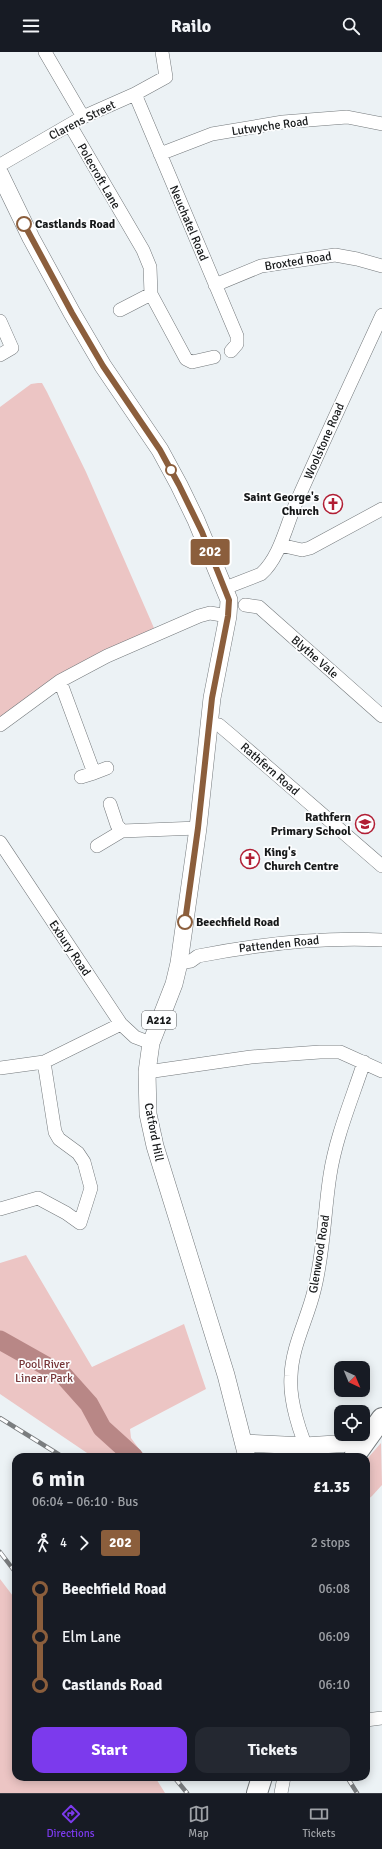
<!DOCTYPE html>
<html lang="en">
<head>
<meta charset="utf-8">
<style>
  :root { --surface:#171b24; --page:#242831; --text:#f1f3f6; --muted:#9ea1a6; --line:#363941; --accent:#7c3aed }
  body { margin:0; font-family:Signika,sans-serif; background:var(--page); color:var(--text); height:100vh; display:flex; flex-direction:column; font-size:15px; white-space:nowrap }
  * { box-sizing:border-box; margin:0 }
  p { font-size:13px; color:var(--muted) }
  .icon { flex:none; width:22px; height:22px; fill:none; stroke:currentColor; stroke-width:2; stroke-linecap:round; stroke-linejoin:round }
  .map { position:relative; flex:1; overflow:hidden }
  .sheet { position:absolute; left:12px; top:1401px; width:358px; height:328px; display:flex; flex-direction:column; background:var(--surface); border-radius:12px; box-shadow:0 2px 10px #0003 }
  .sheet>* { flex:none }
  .badge { padding:0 8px; border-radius:3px; font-size:14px; line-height:26px }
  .needle { width:26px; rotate:136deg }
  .controls { position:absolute; left:334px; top:1309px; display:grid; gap:8px }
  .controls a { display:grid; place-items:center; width:36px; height:36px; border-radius:8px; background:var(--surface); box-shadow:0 2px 10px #0003; font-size:20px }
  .map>.badge { position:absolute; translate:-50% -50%; box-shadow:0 0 0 2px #fff }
  .legs { display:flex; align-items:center; gap:6px; height:44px; padding:0 20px; font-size:13px }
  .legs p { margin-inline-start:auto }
  .headline { display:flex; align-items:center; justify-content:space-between; height:68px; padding:0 20px }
  h1 { font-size:22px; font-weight:700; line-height:30px }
  .cta { display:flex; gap:8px; margin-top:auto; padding:8px 20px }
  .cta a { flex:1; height:46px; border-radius:12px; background:var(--accent); color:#fff; font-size:16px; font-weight:700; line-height:46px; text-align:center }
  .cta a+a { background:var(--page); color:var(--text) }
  ul { padding:0 20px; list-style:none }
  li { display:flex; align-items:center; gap:14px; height:48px; font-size:15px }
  li i { display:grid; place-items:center; width:6px; height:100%; margin:0 5px; background:currentColor }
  li i::after { content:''; width:10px; height:10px; margin:-5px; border:3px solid; border-radius:50%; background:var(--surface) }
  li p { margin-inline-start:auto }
  li:first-child i { background:linear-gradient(#0000 50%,currentColor 0) }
  li:last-child i { background:linear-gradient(currentColor 50%,#0000 0) }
  header { display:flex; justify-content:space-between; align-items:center; height:52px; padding:0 20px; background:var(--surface); font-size:18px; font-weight:700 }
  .tabs { display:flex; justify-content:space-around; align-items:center; height:56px; border-top:1px solid var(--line); background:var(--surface); font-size:11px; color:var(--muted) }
  .tabs a { display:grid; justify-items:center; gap:2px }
  .tabs .selected { color:var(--accent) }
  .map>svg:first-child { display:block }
  .green { fill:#ecc5c4 }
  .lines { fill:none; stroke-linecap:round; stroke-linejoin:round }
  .river { stroke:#b88786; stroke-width:19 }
  .minor-casing { stroke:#73787b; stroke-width:14 }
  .major-casing { stroke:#73787b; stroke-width:18 }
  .highway-casing { stroke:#73787b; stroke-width:22 }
  .minor { stroke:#fff; stroke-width:13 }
  .major { stroke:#fff; stroke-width:17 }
  .highway { stroke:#fff; stroke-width:20 }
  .rail-casing { stroke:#7a7d7f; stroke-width:4.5 }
  .rail { stroke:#fdfeff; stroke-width:3; stroke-dasharray:9; stroke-linecap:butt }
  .line-1-casing { stroke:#fff; stroke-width:9 }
  .line-1 { stroke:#8b5e3c; stroke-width:6 }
  .stop-1-dot { fill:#fff; stroke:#8b5e3c; stroke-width:2 }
  .labels { text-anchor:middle; stroke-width:3.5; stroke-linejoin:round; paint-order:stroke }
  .shield { fill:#fdfeff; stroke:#5b5d5e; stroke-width:1 }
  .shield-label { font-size:11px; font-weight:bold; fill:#161819 }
  .street-label { font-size:12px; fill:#161819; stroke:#fdfeff }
  .stop-label { font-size:12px; font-weight:bold; fill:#161819; stroke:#fdfeff; text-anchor:start }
  .poi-label { font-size:12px; font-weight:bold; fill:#161819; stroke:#fdfeff; text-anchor:end }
  .park-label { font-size:12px; fill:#753537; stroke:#fdfeff }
</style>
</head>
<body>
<header><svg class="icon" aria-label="menu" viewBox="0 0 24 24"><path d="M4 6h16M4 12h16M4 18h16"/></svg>Railo<svg class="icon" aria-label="search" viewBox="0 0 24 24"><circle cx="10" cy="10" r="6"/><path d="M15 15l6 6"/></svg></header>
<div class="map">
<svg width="382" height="1741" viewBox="0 0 382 1741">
  <rect width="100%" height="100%" fill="#ecf2f5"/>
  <path class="green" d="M 38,331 L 42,331 L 47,340 L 86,420 L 154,576 L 97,604 L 0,668 L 0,355 L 31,332 Z
    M 26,1203 L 92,1315 L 184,1272 L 206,1337 L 130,1377 L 131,1386 L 145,1405 L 93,1405 L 0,1342 L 0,1211 Z
    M 381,1391 L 382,1433 L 372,1444 L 366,1449 L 366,1408 Z
    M 0,1527 L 16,1548 L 16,1725 L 155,1725 L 165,1741 L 0,1741 Z"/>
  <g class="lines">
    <path class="river" d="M 0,1288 L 64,1324 L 89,1352 L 102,1376 L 134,1405"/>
    <defs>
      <path id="minor" d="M 45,0 L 83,65
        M 135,42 L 237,284 L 237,292 L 231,299
        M 70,73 L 143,198 L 150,215 L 151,242 L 186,307 L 192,310 L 214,305
        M 160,102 L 212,82 L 283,70 L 347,65 L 382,72
        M 0,113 L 83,65 L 135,42 L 166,25 L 162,0
        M 215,233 L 261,214 L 335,203 L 357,207 L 382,214
        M 120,258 L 151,242
        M 0,269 L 12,296 L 0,303
        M 280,493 L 302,498 L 310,496 L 382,457
        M 225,536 L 261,522 C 280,505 286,474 296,451 C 324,388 353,326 382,263
        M 245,553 L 259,555 L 382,664
        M 60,629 L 94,721 L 81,725
        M 210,672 L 219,673 L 232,684 L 382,814
        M 0,673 L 60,629 L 107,604 L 199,564 L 210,561 L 228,564
        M 94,721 L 107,716
        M 110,752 L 117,773 L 122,779 L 198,776
        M 0,790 L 121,972 L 135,985 L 151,991
        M 97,794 L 122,779
        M 179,911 L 191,909 L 198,904 C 259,892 320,885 382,888
        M 0,1016 L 44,1010 L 121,972
        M 147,1020 L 251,1005 L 320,1000 L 340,1000 L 382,1019
        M 0,1157 L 38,1146 L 66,1161 L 80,1171 L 91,1136 L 84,1110 L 78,1101 L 59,1087 L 55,1080 L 44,1010
        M 311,1405 C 300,1383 289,1348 291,1324 C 292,1294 307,1268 314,1239 C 324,1201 324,1161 330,1123 C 336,1084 352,1047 364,1010
        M 366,1668 L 382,1666
        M 281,1741 L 284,1725"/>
      <path id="major" d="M 0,122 L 31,186 L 72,261 L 103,314 L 160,398 L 179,433 L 196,468 L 229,548 L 228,564 L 212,646 L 198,776 L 179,911 L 174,932 L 151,991 L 147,1020 L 148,1062 L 155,1094 L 226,1323 L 247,1405
        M 245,1391 L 305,1394 L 366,1390"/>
      <path id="highway" d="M 354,1405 L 382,1366
        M 257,1741 L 262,1725"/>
    </defs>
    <use href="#minor" class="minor-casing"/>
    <use href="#major" class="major-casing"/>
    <use href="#highway" class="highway-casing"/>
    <use href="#minor" class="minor"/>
    <use href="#major" class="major"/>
    <use href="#highway" class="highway"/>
    <defs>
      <path id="rail" d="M 0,1366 L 63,1405
        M 0,1500 L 16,1521
        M 174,1725 L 187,1741
        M 347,1725 L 357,1741"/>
    </defs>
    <use href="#rail" class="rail-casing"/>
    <use href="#rail" class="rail"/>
  </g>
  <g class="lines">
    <defs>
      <path id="line-1" d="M 24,172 L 72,261 L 103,314 L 160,398 L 179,433 L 202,480 L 229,548 L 228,564 L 212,646 L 198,776 L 185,870"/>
    </defs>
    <use href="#line-1" class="line-1-casing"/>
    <use href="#line-1" class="line-1"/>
  </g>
  <defs>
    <symbol id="church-ring" viewBox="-11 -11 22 22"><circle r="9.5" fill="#fdfeff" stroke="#b11e34" stroke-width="1.5"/><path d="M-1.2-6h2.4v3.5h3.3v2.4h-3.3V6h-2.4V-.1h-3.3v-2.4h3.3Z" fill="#b11e34"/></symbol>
    <symbol id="school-ring" viewBox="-11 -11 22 22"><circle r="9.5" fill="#fdfeff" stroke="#b11e34" stroke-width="1.5"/><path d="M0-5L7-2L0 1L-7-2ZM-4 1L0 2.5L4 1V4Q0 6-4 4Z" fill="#b11e34"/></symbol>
  </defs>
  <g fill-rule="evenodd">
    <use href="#church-ring" x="322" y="441" width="22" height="22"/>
    <use href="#school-ring" x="354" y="761" width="22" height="22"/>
    <use href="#church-ring" x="239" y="796" width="22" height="22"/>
  </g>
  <g class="stop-1-dot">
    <circle cx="24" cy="172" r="7"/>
    <circle cx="171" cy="418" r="5"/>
    <circle cx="185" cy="870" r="7"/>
  </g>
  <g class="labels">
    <rect class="shield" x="142" y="959" width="34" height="18" rx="3"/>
    <g class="shield-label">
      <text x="159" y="972">A212</text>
    </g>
    <g class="street-label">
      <text transform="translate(82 68) rotate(-27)" y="4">Clarens Street</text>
      <text transform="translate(270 74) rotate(-8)" y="4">Lutwyche Road</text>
      <text transform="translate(99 124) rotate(60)" y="4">Polecroft Lane</text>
      <text transform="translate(189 171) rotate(67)" y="4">Neuchatel Road</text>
      <text transform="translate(298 209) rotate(-9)" y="4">Broxted Road</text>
      <text transform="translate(324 389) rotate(-66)" y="4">Woolstone Road</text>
      <text transform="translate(315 605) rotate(41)" y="4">Blythe Vale</text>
      <text transform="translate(270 717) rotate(41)" y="4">Rathfern Road</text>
      <text transform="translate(279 892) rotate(-6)" y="4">Pattenden Road</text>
      <text transform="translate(70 896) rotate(56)" y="4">Exbury Road</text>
      <text transform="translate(154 1080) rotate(79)" y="4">Catford Hill</text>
      <text transform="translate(319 1202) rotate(-81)" y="4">Glenwood Road</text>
    </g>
    <g class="stop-label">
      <text x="35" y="176">Castlands Road</text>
      <text x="196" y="874">Beechfield Road</text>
    </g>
    <g class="poi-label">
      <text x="319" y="449">Saint George's<tspan x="319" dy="14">Church</tspan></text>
      <text x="351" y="769">Rathfern<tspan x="351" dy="14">Primary School</tspan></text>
      <text x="264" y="804" text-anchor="start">King's<tspan x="264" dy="14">Church Centre</tspan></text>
    </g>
    <g class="park-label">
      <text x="44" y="1316">Pool River<tspan x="44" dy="14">Linear Park</tspan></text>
    </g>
  </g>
</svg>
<div class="controls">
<a><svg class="needle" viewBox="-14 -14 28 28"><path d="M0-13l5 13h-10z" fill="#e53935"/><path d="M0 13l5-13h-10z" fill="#9ea1a6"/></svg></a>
<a><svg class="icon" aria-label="locate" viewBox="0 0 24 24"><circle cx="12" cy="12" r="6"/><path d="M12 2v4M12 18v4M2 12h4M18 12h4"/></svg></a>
</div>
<b class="badge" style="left:210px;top:500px;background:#8b5e3c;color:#fff">202</b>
<section class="sheet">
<div class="headline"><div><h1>6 min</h1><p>06:04 – 06:10 · Bus</p></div><b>£1.35</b></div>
<div class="legs"><svg class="icon" aria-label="walk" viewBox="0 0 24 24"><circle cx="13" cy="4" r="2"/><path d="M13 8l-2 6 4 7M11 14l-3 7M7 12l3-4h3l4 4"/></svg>4<svg class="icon" aria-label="forward" viewBox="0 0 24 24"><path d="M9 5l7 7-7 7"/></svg><b class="badge" style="background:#8b5e3c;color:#fff">202</b><p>2 stops</p></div>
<ul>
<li><i style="color:#8b5e3c"></i><b>Beechfield Road</b><p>06:08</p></li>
<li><i style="color:#8b5e3c"></i><span>Elm Lane</span><p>06:09</p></li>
<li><i style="color:#8b5e3c"></i><b>Castlands Road</b><p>06:10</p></li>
</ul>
<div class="cta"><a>Start</a><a>Tickets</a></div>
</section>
</div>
<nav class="tabs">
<a class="selected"><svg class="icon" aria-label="directions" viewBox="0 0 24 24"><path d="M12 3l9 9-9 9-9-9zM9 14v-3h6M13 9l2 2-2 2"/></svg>Directions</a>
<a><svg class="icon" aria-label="map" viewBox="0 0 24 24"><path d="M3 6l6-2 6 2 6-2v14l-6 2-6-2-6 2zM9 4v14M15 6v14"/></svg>Map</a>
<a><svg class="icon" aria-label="tickets" viewBox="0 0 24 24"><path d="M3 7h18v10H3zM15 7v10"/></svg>Tickets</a>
</nav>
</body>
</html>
